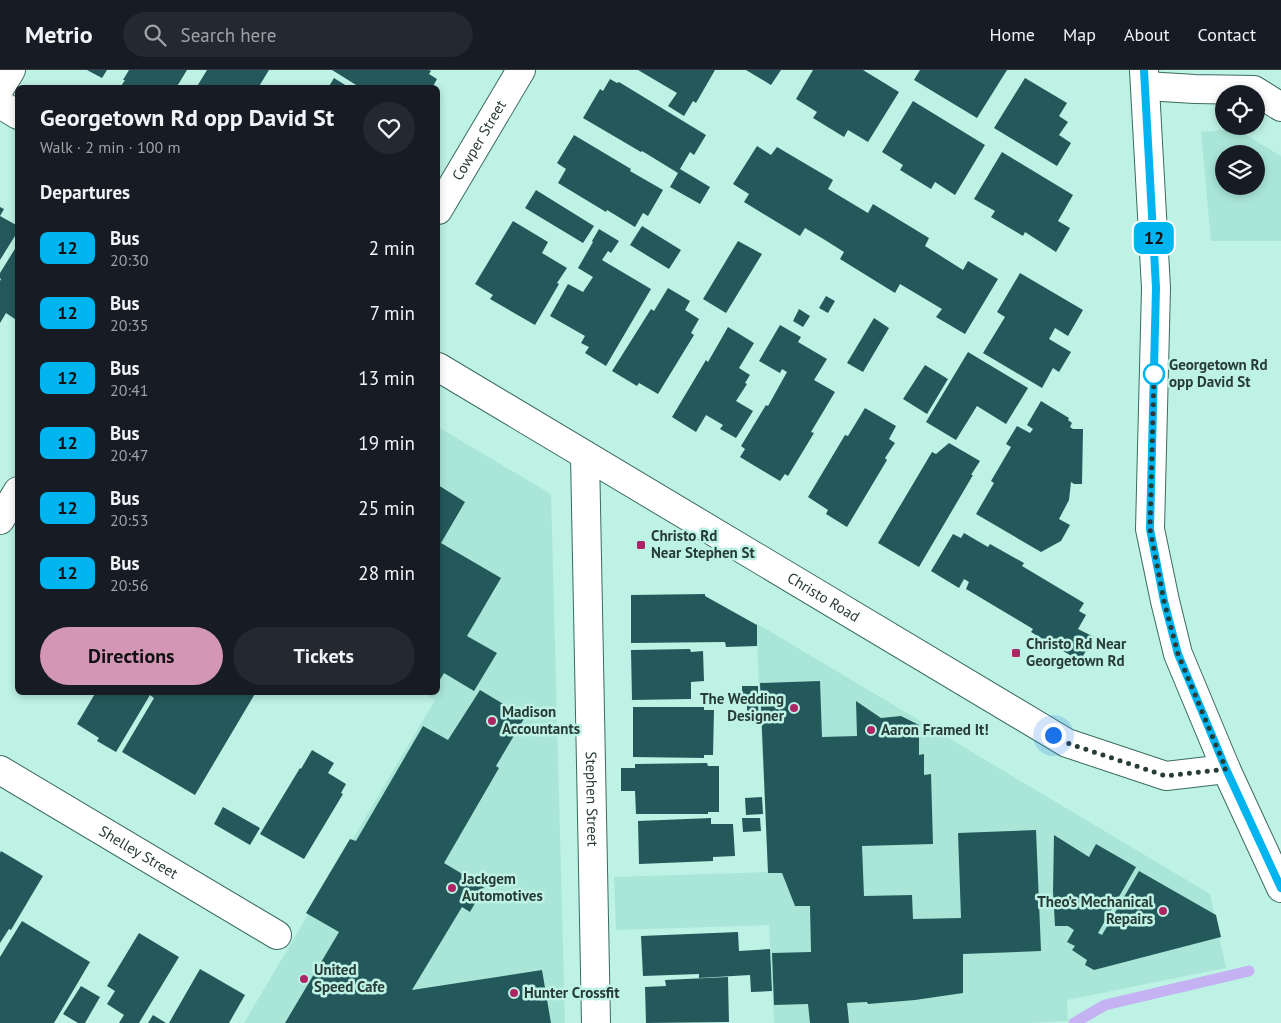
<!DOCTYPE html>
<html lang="en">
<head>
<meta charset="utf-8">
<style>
  :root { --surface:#171b24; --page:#242831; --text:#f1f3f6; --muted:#9ea1a6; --line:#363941; --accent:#d396b5 }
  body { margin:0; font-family:"PT Sans",sans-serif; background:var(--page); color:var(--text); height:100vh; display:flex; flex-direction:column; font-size:19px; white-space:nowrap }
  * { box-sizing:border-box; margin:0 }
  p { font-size:16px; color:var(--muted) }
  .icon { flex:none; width:28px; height:28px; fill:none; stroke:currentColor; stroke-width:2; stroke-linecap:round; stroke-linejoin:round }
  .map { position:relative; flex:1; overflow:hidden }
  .sheet { position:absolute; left:15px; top:15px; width:425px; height:610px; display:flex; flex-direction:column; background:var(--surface); border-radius:8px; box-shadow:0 2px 8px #0003 }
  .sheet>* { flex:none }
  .badge { padding:0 10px; border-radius:8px; font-size:18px; line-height:32px }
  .tools { position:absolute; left:1215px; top:15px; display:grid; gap:10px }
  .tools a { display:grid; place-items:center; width:50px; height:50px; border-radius:50%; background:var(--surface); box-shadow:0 2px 8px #0003; font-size:25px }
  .you { position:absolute; width:25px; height:25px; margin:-12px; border:4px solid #fff; border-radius:50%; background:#1a73e8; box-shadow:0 0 0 8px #1a73e833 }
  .map>.badge { position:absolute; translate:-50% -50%; box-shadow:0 0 0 2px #fff }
  h2 { padding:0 25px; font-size:19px; line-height:45px }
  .round { display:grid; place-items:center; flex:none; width:52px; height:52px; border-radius:26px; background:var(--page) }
  .summary { display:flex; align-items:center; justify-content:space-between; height:85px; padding:0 25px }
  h1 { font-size:24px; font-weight:700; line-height:38px }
  .action { display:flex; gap:10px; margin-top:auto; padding:10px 25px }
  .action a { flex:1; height:58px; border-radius:30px; background:var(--accent); color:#111; font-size:20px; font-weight:700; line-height:58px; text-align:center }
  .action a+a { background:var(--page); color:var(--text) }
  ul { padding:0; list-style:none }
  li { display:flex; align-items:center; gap:15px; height:65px; padding:0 25px }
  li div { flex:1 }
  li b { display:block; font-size:19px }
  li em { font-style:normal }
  li .badge { min-width:55px; font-weight:700; text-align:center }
  header { display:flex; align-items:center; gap:30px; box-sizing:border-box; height:70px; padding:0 25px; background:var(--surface); border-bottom:1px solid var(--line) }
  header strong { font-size:24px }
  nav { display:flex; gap:28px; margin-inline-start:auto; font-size:18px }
  .search { width:350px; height:45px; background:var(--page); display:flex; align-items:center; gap:12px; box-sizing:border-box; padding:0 18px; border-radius:28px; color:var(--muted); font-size:19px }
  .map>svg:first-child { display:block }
  .built { fill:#a9e6d7; fill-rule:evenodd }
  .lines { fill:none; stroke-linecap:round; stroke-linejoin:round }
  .stream { stroke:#c5b2f3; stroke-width:11 }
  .building { fill:#24595b }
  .minor-casing { stroke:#3b6b60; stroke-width:30 }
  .minor { stroke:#fff; stroke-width:28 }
  .line-casing { stroke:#fff; stroke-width:11 }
  .line { stroke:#00b5ef; stroke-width:8 }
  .walk { stroke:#283c37; stroke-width:5; stroke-dasharray:0 9 }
  .stop-dot { fill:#fff; stroke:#00b5ef; stroke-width:2.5 }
  .poi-dot { fill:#ae2566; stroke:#bef2e5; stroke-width:2 }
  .labels { text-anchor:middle; stroke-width:5; stroke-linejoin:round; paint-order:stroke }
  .street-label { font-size:15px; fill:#283c37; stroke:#bef2e5 }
  .stop-label { font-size:15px; font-weight:bold; fill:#283c37; stroke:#bef2e5; text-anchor:start }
  .poi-label { font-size:15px; font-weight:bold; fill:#283c37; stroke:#bef2e5; text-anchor:start }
</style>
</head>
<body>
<header>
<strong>Metrio</strong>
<div class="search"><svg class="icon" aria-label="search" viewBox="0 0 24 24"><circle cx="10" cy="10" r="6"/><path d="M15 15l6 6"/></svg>Search here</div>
<nav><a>Home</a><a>Map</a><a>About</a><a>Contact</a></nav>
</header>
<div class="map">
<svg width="1281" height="953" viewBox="0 0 1281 953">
  <rect width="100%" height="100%" fill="#bef2e5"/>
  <path class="built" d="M 1236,59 L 1281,86 L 1281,171 L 1211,171 L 1201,62 ZM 1224,84 L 1256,84 L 1256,116 L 1224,116 Z
    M 438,357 L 551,424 L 565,953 L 244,953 L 435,630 L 423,623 L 438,622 Z
    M 756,553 L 1210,824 L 1226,898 L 1067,930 L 1068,951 L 1030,953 L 774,953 L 769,855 L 616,860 L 614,807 L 768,802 Z"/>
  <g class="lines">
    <path class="stream" d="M 1074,953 L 1105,935 L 1249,901"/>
  </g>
  <path class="building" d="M 87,0 L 107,0 L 102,8 Z
    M 129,0 L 187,0 L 176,18 L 120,18 L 125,10 L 123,10 Z
    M 207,0 L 269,0 L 258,18 L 196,18 Z
    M 332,0 L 429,0 L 431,1 L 429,4 L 437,9 L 432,18 L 361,18 Z
    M 638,0 L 715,0 L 696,33 L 693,31 L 684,46 L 668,36 L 677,23 Z
    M 746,0 L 781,0 L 771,15 Z
    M 813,0 L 863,0 L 899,22 L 868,72 L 848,60 L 844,67 L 813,48 L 817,42 L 796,29 Z
    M 920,0 L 1007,0 L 977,48 L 914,10 Z
    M 334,8 L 350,18 L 328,18 Z
    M 1025,8 L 1067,33 L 1059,46 L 1068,52 L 1059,65 L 1071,73 L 1057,96 L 994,58 Z
    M 610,9 L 617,13 L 619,12 L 706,65 L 694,85 L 690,82 L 680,99 L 710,117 L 700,134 L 670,117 L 678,103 L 642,81 L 641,82 L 583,48 L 600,19 L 603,21 Z
    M 913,31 L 985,75 L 955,125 L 935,112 L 931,119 L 900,100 L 903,95 L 882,82 Z
    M 574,65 L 631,99 L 630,101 L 663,120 L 648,146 L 643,143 L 635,157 L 607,140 L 606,142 L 558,113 L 566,99 L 557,93 Z
    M 757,76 L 771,85 L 777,77 L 833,110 L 828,119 L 868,143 L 873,134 L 929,168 L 925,176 L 963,200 L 968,191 L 998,209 L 965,264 L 936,247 L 942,239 L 900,214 L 895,223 L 840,189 L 844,182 L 825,170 L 805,158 L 800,166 L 744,132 L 749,124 L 733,114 Z
    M 1002,82 L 1073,125 L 1058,151 L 1070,158 L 1056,182 L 1025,162 L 1023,166 L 991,147 L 995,141 L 974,129 Z
    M 536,120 L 594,156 L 583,173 L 525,138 Z
    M 0,137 L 4,139 L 0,146 L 18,156 L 18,161 L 0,190 Z
    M 513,151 L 548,172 L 542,183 L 567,198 L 557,213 L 559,214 L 535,255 L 490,229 L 493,225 L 475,214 Z
    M 642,156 L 681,180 L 669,199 L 630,175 Z
    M 599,159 L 619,171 L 611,183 L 608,181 L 602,190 L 651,219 L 606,296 L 585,283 L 589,277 L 581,273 L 585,266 L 550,246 L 568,214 L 583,222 L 593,207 L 578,198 L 593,172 L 592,171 Z
    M 738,171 L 762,184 L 726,243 L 703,229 Z
    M 18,174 L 18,247 L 16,246 L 15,249 L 6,243 L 0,253 L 0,211 L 1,209 L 0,208 L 0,203 Z
    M 1020,203 L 1083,240 L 1068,266 L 1055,258 L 1049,269 L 1071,282 L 1059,302 L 1053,298 L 1042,318 L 983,283 L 1005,247 L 997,242 Z
    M 668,218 L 690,231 L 685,240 L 699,249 L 691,263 L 694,265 L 658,324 L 639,313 L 637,316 L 612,301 L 651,239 L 654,241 Z
    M 826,226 L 835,231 L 828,243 L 819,238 Z
    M 799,239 L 810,246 L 803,257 L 793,251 Z
    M 874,248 L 889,258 L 863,302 L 847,293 Z
    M 780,255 L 801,267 L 798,272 L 827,289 L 814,310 L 835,322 L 811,362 L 814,363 L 788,406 L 785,404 L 780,411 L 740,387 L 745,379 L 741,376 L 766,335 L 768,336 L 787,302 L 782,299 L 780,303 L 759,291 Z
    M 728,257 L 754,273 L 739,298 L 750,305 L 745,313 L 747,314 L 736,331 L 753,341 L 736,368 L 720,359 L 723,355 L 706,345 L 696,362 L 672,347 L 706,290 L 708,292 Z
    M 968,282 L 1028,318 L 1006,354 L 977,336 L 956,370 L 926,352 Z
    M 925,295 L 948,309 L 927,344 L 903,329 Z
    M 1041,331 L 1069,348 L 1068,350 L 1072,353 L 1070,357 L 1073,359 L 1083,359 L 1082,414 L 1074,414 L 1071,412 L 1069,430 L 1059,449 L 1070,455 L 1061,471 L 1041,482 L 976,444 L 994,413 L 991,411 L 1011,377 L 1006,374 L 1017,356 L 1030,363 L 1033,359 L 1027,355 Z
    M 865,338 L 896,356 L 889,369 L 895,373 L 885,388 L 887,390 L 847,457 L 826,444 L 828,440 L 808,427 L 845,365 L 848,366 Z
    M 949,373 L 980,391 L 971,405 L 973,405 L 919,497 L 878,473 L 932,382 L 936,384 Z
    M 438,415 L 465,432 L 441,473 L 501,508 L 467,566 L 497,583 L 474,621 L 444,603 L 438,613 Z
    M 964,463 L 988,477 L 990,474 L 1024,493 L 1022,496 L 1084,533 L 1079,541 L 1086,545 L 1078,559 L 1094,567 L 1080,591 L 1031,562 L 1033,559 L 966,519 L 969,512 L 964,509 L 959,518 L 931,501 L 953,464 L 961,468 Z
    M 705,524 L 705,526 L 757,555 L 757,576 L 726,577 L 725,572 L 631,573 L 631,525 Z
    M 690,579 L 691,582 L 703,581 L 704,611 L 691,612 L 691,629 L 632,630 L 631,580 Z
    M 820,611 L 822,667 L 857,666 L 856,631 L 881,648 L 901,646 L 919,655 L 919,685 L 924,684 L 924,705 L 931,704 L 933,774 L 862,776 L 864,826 L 912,825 L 913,849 L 961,848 L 958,763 L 1036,760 L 1041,881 L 963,884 L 963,923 L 915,930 L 868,934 L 867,932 L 847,933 L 849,953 L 810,953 L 808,934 L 774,935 L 772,883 L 811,882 L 810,836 L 795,836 L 782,803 L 768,803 L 760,613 Z
    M 742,616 L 758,616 L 758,633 L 742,633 Z
    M 480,620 L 525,647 L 496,696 L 499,698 L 444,793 L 484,817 L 470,842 L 462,837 L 412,920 L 542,900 L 551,953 L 285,953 L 339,862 L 306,843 L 350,769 L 356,771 L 423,656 L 448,670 Z
    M 96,622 L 256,622 L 195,725 L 122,682 L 154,628 L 150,625 L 116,682 L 97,671 L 99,668 L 77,654 Z
    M 758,634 L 759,651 L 747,651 L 747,635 Z
    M 633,637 L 704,637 L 704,640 L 714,640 L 713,685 L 704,685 L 704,688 L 633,687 Z
    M 312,680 L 334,693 L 328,703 L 346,714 L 341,723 L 343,724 L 304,789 L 260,764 L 300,698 L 301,699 Z
    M 707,693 L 708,696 L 719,696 L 719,742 L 708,742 L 708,744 L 636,744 L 635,721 L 621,721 L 621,698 L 635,698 L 635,694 Z
    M 762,727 L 763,744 L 746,745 L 745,728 Z
    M 223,737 L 260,758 L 250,775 L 214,754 Z
    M 711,748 L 711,754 L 733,754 L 735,786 L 713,787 L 713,791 L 639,794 L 638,751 Z
    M 742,748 L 760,748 L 761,761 L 743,762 Z
    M 1054,765 L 1089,787 L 1096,774 L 1136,797 L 1098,863 L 1102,865 L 1139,801 L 1216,845 L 1221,867 L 1094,900 L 1085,895 L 1087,890 L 1072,880 L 1075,876 L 1067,872 L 1074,860 L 1068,856 L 1055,856 L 1053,821 Z
    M 1,781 L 43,806 L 11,860 L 9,859 L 0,873 L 0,783 Z
    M 22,851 L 90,892 L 54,953 L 0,953 L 0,887 Z
    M 738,862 L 739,881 L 770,879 L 772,921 L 751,922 L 750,905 L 699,908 L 699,904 L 643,906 L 641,866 Z
    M 139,863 L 179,887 L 139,953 L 119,953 L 124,945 L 107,934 L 115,921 L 107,916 Z
    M 200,899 L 245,925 L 229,953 L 169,953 Z
    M 728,907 L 729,952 L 646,953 L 645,917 L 666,916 L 665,910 Z
    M 81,916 L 100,927 L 85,953 L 78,953 L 63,944 Z
    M 153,945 L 166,953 L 148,953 Z"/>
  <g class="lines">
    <defs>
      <g id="minor">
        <path d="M 1144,0 L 1156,218 L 1150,459 L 1165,531 L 1178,584 L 1226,699 L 1281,818"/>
        <path d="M 1145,16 L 1195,19 L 1254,20 L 1281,37"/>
        <path d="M 0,18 L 11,0"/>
        <path d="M 0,34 L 18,45"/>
        <path id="s1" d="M 438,140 L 521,0"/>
        <path id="s2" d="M 438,297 L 1067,673 L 1166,706 L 1226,699"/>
        <path id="s3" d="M 585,385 L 596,953"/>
        <path d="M 0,450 L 18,421"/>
        <path id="s4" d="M 0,700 L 277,865"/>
      </g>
    </defs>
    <use href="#minor" class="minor-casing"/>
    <use href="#minor" class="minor"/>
  </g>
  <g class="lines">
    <defs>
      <path id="line" d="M 1144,0 L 1156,218 L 1150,459 L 1164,531 L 1178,584 L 1226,699 L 1281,818"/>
    </defs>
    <use href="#line" class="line-casing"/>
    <use href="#line" class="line"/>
    <path class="walk" d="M 1053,665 L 1067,673 L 1166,706 L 1226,699 L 1178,584 L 1164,531 L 1150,459 L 1154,304"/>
  </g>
  <circle class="stop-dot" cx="1154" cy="304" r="10"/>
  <g class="poi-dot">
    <rect x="636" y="470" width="10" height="10" rx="2.5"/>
    <rect x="1011" y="578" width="10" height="10" rx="2.5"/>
    <circle cx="794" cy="638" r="5"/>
    <circle cx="492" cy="651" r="5"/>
    <circle cx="871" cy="660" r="5"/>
    <circle cx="452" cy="818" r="5"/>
    <circle cx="1163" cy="841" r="5"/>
    <circle cx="304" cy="909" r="5"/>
    <circle cx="514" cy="923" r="5"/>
  </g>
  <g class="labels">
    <g class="street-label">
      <text dy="5" stroke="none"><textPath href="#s1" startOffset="81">Cowper Street</textPath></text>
      <text dy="5" stroke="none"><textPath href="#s2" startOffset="449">Christo Road</textPath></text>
      <text dy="5" stroke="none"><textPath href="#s3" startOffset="344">Stephen Street</textPath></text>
      <text dy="5" stroke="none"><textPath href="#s4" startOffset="161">Shelley Street</textPath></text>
    </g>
    <g class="stop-label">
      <text x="1169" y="300">Georgetown Rd<tspan x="1169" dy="17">opp David St</tspan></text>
    </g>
    <g class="poi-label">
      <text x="651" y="471">Christo Rd<tspan x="651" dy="17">Near Stephen St</tspan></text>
      <text x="1026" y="579">Christo Rd Near<tspan x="1026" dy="17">Georgetown Rd</tspan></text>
      <text x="784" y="634" text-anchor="end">The Wedding<tspan x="784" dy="17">Designer</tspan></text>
      <text x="502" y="647">Madison<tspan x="502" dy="17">Accountants</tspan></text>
      <text x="881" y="665">Aaron Framed It!</text>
      <text x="462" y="814">Jackgem<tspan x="462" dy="17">Automotives</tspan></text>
      <text x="1153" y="837" text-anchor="end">Theo’s Mechanical<tspan x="1153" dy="17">Repairs</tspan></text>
      <text x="314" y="905">United<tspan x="314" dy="17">Speed Cafe</tspan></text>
      <text x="524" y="928">Hunter Crossfit</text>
    </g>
  </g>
</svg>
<div class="tools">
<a><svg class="icon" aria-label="locate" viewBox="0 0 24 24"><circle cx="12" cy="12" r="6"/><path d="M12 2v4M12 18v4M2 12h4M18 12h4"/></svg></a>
<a><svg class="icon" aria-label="layers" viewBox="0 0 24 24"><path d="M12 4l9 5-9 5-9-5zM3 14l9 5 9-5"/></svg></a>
</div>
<div class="you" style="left:1053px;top:665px"></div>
<b class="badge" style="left:1154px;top:168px;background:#00b5ef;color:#111">12</b>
<section class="sheet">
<div class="summary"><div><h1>Georgetown Rd opp David St</h1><p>Walk · 2 min · 100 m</p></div><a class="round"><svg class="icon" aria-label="heart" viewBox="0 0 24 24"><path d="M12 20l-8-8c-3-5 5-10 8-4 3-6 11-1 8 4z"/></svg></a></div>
<h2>Departures</h2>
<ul>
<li><span class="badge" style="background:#00b5ef;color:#111">12</span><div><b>Bus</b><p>20:30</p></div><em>2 min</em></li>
<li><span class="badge" style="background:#00b5ef;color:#111">12</span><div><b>Bus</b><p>20:35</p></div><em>7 min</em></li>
<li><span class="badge" style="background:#00b5ef;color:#111">12</span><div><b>Bus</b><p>20:41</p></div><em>13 min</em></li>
<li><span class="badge" style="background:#00b5ef;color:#111">12</span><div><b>Bus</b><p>20:47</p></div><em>19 min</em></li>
<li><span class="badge" style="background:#00b5ef;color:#111">12</span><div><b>Bus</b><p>20:53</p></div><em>25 min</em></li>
<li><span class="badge" style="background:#00b5ef;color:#111">12</span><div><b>Bus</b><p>20:56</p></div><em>28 min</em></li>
</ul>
<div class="action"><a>Directions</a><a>Tickets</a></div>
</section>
</div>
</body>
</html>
